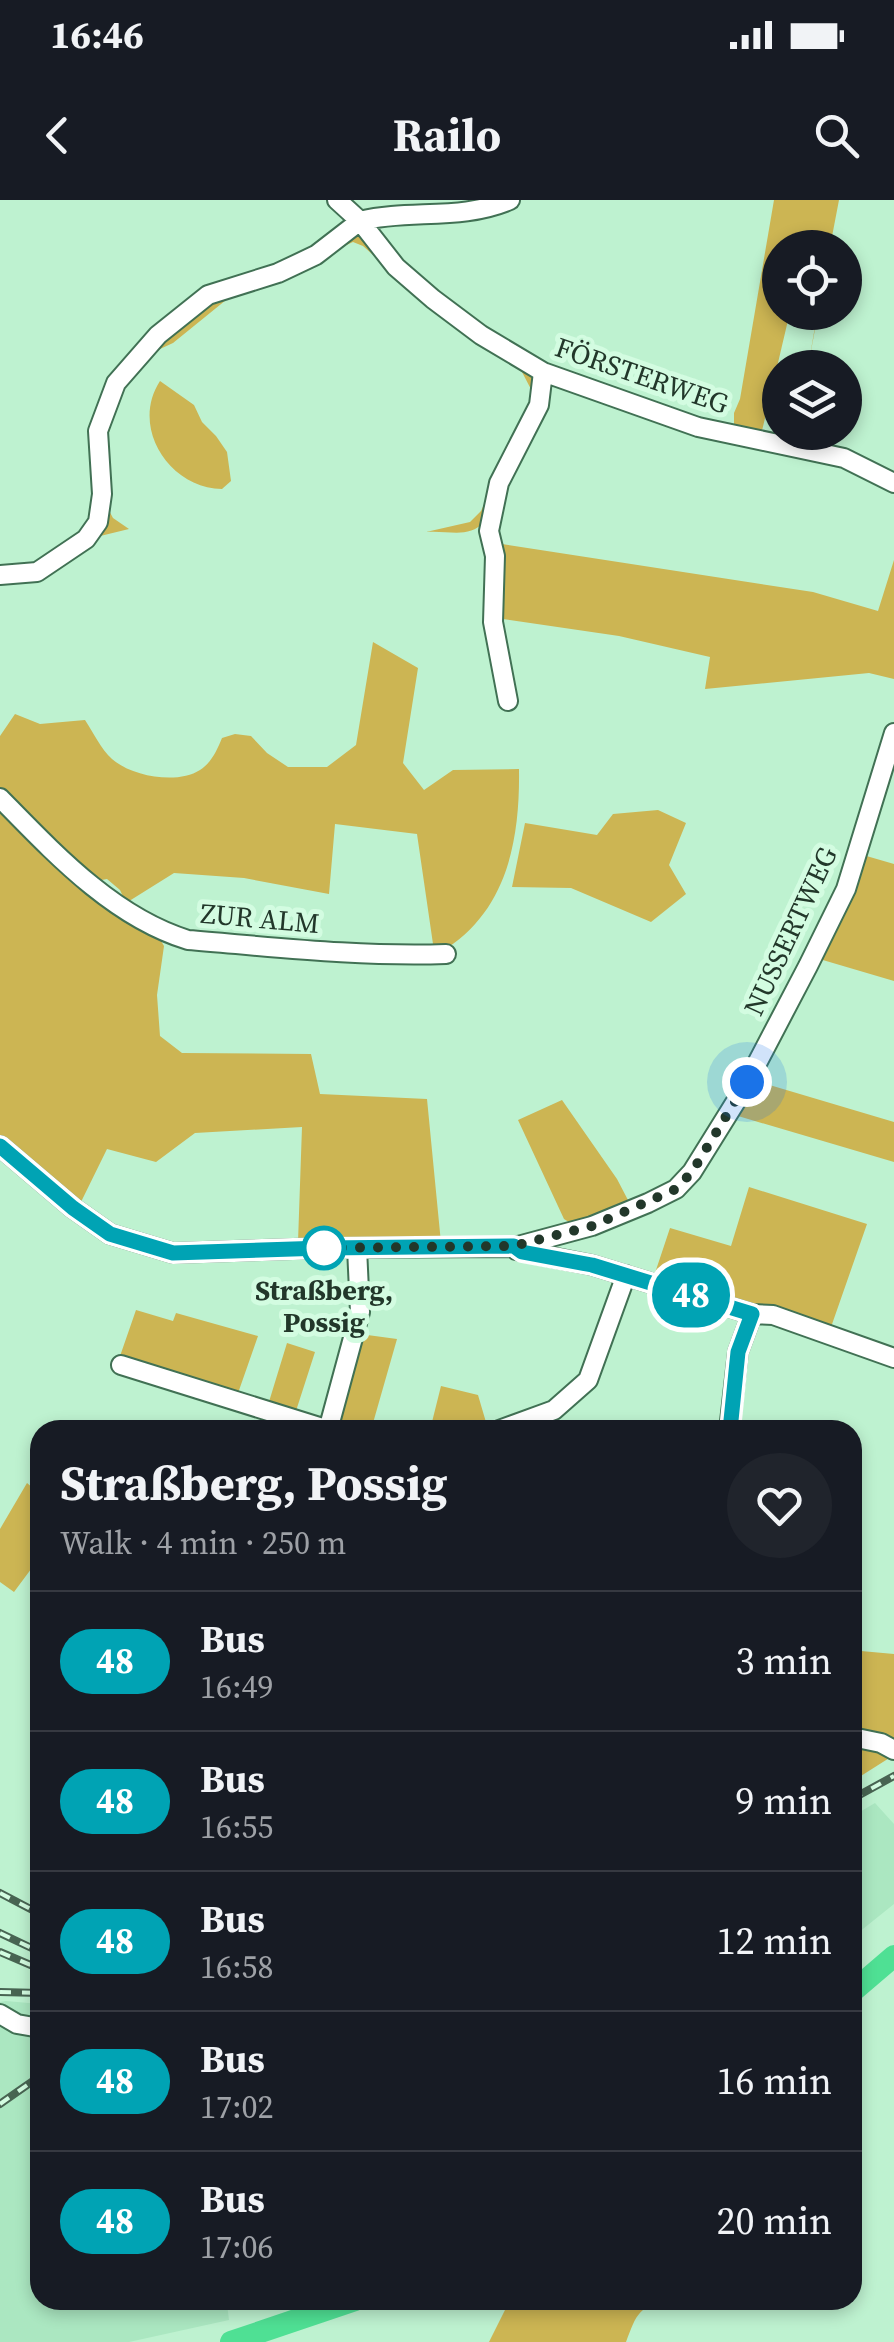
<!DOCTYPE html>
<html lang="en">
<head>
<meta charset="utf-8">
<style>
  :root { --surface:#171b24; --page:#20242c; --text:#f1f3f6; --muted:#9ea1a6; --line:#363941 }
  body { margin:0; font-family:"Source Serif 4",serif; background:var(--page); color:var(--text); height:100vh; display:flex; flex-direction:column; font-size:38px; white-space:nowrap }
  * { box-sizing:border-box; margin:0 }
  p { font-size:32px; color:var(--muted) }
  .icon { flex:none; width:55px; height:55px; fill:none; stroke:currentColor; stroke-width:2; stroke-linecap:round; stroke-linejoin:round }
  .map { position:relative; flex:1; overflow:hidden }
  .side { position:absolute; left:30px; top:1220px; width:832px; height:890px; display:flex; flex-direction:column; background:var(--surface); border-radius:30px; box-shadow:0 5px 15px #0003 }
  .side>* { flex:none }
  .badge { padding:0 20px; border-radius:32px; font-size:35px; line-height:65px }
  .controls { position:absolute; left:762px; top:30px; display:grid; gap:20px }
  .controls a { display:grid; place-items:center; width:100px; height:100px; border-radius:50%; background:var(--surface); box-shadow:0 5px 15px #0003; font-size:50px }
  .you { position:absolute; width:50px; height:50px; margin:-25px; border:8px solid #fff; border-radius:50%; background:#1a73e8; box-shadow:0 0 0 15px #1a73e833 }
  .map>.badge { position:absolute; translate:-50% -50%; box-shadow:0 0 0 5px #fff }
  .round { display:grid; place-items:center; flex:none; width:105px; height:105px; border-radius:52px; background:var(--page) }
  .headline { display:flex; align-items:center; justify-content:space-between; height:170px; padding:0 30px }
  h1 { font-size:48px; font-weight:700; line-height:75px }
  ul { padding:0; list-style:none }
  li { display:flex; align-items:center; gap:30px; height:140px; padding:0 30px; border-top:2px solid var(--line) }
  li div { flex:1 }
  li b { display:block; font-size:38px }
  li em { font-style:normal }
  li .badge { min-width:110px; font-weight:700; text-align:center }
  .status { display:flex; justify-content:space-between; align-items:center; height:70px; padding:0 50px; background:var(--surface); direction:ltr }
  .status svg { height:28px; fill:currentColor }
  header { display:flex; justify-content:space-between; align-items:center; height:130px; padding:0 30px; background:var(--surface); font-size:45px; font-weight:700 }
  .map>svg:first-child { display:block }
  .built { fill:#abe7c1 }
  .green { fill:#ccb553 }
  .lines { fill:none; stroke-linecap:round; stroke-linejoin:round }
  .river { stroke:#4fe094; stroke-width:22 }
  .minor-casing { stroke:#417154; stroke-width:22 }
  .minor { stroke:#fff; stroke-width:18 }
  .rail-casing { stroke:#486452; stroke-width:8 }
  .rail { stroke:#d3fce1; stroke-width:4; stroke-dasharray:11; stroke-linecap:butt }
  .line-casing { stroke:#fff; stroke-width:22 }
  .line { stroke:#00a3b4; stroke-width:15 }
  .walk { stroke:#22372a; stroke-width:10; stroke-dasharray:0 18 }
  .stop-dot { fill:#fff; stroke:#00a3b4; stroke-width:5 }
  .labels { text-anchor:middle; stroke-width:10; stroke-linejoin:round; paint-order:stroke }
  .street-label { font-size:28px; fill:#22372a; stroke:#d3fce1 }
  .stop-label { font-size:28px; font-weight:bold; fill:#22372a; stroke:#d3fce1 }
</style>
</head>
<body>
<div class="status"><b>16:46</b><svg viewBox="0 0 49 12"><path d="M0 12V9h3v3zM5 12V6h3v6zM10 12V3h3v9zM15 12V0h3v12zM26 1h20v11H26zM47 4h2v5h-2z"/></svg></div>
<header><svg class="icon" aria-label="back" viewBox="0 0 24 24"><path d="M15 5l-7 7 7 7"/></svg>Railo<svg class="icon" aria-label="search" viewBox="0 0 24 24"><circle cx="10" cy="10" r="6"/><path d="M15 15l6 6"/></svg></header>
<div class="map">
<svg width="894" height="2142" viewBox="0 0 894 2142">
  <rect width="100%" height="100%" fill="#bef2d0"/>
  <path class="built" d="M 875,1603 L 894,1624 L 894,1704 L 853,1737 L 853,1616 Z
    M 6,1801 L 40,1804 L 40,2100 L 235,2100 L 227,2104 L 229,2120 L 129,2142 L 0,2142 L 0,1802 Z"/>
  <path class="green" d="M 774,0 L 839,0 L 830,47 L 780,48 L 780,112 L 818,113 L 808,167 L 816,121 L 789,116 L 761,235 L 734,230 L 734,213 L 740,199 Z
    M 358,34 L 533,176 L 538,186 L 484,322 C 469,339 448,330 426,332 L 470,322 L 481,311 L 534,195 L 522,172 L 441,115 L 363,46 L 353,42 L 226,100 L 173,143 L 160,149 L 137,170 L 118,199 L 103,255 L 106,305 L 113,318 L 129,329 L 92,338 L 102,231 L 131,168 L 205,102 Z
    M 160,181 L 194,205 L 202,222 L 216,236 L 227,252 L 231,281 L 222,289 C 169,288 130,227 160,181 Z
    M 502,344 L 813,392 L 878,411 L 894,360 L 894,479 L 869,473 L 705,489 L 710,457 L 619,436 L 496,418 Z
    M 373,442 L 418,468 L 403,563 L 424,590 L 453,570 L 519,569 C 520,638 508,708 447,748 L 433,744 L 417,634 L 335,624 L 329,694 L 244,678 L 174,673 L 126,703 L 120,690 L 107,679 L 96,681 L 157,734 L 164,746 L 157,795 L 160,836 L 182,853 L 311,854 L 320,894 L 427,899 L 441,1043 L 298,1042 L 302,927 L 195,933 L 156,962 L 107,949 L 80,1004 L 0,937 L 0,536 L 15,514 L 40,524 L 85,520 C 93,532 101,549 112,559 C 131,576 177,585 200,570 C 212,562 217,550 222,538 L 235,534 L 251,536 L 267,553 L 288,567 L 327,567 L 356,545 Z
    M 658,610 L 686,623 L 669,665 L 686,694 L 651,722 L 571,688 L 512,687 L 525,623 L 597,635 L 613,614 Z
    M 863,655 L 894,664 L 894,781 L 816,758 Z
    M 756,881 L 894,922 L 894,962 L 738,916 Z
    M 562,900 L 617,979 L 629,1002 L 577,1027 L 564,1019 L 518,920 Z
    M 749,987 L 867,1024 L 830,1130 L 653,1079 L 670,1028 L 731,1046 Z
    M 136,1110 L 173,1121 L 176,1113 L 258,1136 L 237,1196 L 119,1159 Z
    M 360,1134 L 397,1139 L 371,1230 L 342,1229 L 337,1218 Z
    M 287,1143 L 315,1152 L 295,1214 L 268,1205 Z
    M 441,1186 L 478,1195 L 488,1229 L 430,1230 Z
    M 27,1283 L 40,1294 L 40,1357 L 14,1392 L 0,1382 L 0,1329 Z
    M 852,1444 L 861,1451 L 894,1454 L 894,1555 L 853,1581 Z
    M 514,2100 L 670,2100 C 638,2107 637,2113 626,2142 L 489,2142 L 505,2110 Z"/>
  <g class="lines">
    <path class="river" d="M 852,1792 L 894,1756
      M 231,2142 L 355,2100"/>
    <defs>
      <path id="minor" d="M 337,0 L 360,21 L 396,67 L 433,99 L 481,135 L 543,172 L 698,227 L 844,258 L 894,283
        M 360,21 C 410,9 461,21 510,0
        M 0,375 L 37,372 L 86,339 L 98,322 L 102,294 L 98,231 L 116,183 L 158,135 L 208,95 L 278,73 L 316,55 L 360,21
        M 508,501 L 493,422 L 495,356 L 489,331 L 499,283 L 539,205 L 543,172
        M 0,598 C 54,653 113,717 188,740 C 274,747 360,757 446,754
        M 0,946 L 73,1008 L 110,1034 L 173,1053 L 324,1048 L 514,1047 L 592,1026 L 648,1003 L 676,989 L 692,972 L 743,890 L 808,766 L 846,689 L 894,533
        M 516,1050 L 592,1065 L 752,1114 L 773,1115 L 894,1158
        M 121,1165 L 329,1230
        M 328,1230 L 360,1112 L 357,1048
        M 499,1230 L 554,1210 L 588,1180 L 626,1075
        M 729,1230 L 738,1152 L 752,1114
        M 852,1537 L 881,1543 L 894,1550
        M 0,1814 L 17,1824 L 40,1828"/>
    </defs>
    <use href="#minor" class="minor-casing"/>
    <use href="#minor" class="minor"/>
    <defs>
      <path id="rail" d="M 852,1599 L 894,1576
        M 0,1693 L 40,1714
        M 0,1733 L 40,1752
        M 0,1752 L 40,1769
        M 0,1792 L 40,1793
        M 0,1904 L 40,1876"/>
    </defs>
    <use href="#rail" class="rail-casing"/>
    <use href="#rail" class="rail"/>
  </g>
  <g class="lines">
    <defs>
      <path id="line" d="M 0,946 L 73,1008 L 110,1034 L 173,1053 L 324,1048 L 514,1046 L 522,1052 L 592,1065 L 752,1114 L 738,1152 L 730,1230"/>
    </defs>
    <use href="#line" class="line-casing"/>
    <use href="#line" class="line"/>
    <path class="walk" d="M 324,1048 L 514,1046 L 592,1026 L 676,989 L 692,972 L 747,882"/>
  </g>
  <circle class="stop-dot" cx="324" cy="1048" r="20"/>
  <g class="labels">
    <g class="street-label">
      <text transform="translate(642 175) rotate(19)" y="10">FÖRSTERWEG</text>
      <text transform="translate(260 718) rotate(5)" y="10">ZUR ALM</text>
      <text transform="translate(790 731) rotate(-65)" y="10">NUSSERTWEG</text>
    </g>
    <g class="stop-label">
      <text x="324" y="1100">Straßberg,<tspan x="324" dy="32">Possig</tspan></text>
    </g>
  </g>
</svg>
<div class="controls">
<a><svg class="icon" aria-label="locate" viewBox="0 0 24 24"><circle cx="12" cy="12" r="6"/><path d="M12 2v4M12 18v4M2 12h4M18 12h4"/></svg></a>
<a><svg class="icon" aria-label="layers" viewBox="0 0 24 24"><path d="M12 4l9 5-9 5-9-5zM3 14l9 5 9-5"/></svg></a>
</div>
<div class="you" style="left:747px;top:882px"></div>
<b class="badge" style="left:691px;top:1095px;background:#00a3b4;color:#fff">48</b>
<section class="side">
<div class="headline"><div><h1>Straßberg, Possig</h1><p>Walk · 4 min · 250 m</p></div><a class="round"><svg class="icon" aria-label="heart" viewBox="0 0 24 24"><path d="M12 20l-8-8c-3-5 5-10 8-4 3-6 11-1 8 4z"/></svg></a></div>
<ul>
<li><span class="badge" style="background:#00a3b4;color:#fff">48</span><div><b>Bus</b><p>16:49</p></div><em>3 min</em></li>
<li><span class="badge" style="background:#00a3b4;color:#fff">48</span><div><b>Bus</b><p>16:55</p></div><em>9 min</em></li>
<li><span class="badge" style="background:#00a3b4;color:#fff">48</span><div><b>Bus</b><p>16:58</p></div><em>12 min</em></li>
<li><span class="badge" style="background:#00a3b4;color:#fff">48</span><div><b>Bus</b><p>17:02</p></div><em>16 min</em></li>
<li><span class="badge" style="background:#00a3b4;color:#fff">48</span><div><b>Bus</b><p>17:06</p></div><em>20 min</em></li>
</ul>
</section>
</div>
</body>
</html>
